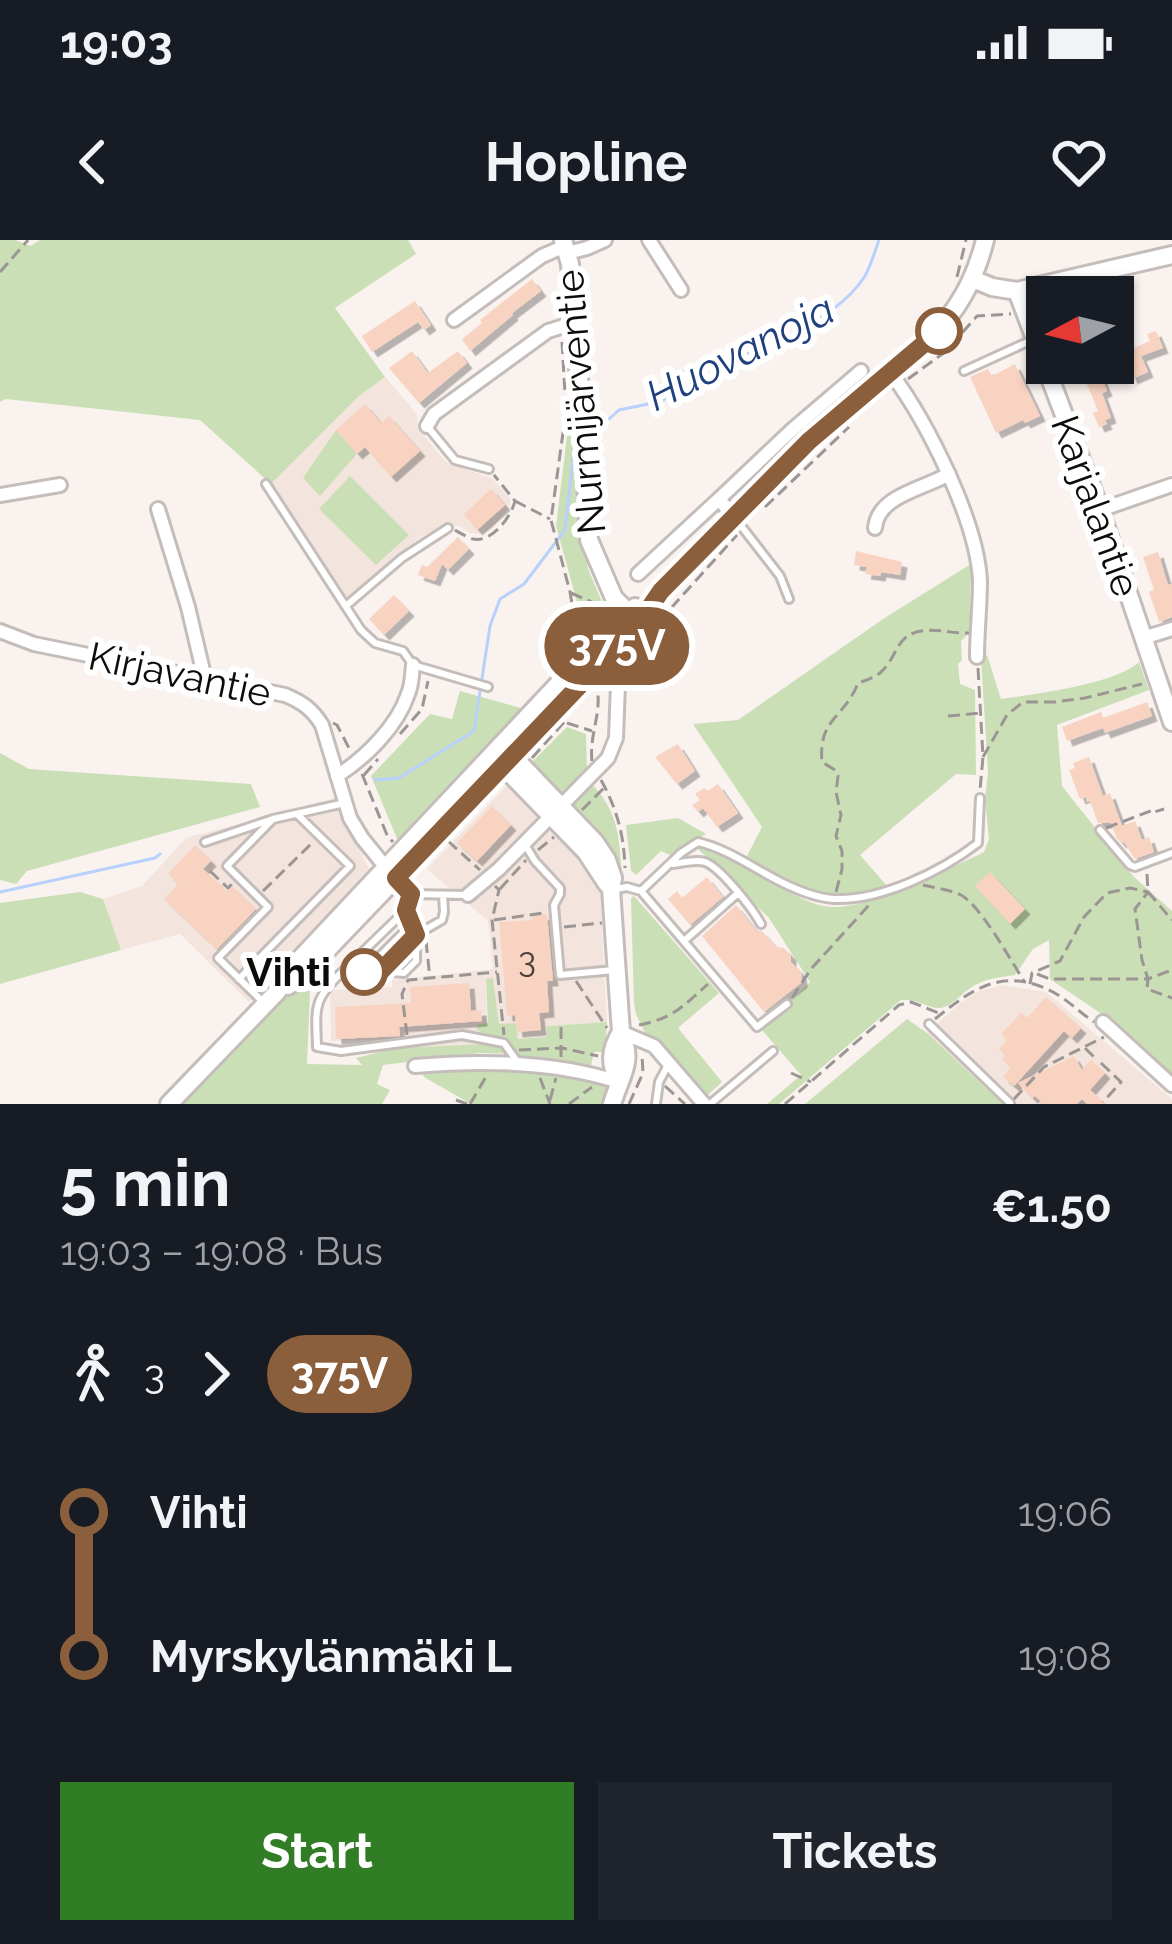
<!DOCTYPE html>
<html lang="en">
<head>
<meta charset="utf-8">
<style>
  :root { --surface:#171b24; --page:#20242c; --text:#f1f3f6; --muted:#9ea1a6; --accent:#317d25 }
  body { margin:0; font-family:Raleway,sans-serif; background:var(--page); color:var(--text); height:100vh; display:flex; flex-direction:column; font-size:45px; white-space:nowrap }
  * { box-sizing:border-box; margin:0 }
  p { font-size:39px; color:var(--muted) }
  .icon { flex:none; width:66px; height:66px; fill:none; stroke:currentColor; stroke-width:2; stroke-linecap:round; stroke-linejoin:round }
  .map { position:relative; height:864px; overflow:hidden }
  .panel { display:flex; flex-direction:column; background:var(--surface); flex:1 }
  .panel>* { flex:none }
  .badge { padding:0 24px; border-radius:39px; font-size:42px; line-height:78px }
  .needle { width:78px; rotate:263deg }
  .buttons { position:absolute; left:1026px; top:36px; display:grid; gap:24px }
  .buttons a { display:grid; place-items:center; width:108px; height:108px; border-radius:0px; background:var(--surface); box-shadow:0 3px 9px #0004; font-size:60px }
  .map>.badge { position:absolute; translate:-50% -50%; box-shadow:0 0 0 6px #fff }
  .legs { display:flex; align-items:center; gap:18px; height:132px; padding:0 60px; font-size:39px }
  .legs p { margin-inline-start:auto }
  .headline { display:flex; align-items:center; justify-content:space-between; height:204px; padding:0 60px }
  h1 { font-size:66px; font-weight:700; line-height:90px }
  .action { display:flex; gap:24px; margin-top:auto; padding:24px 60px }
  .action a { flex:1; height:138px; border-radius:0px; background:var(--accent); color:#fff; font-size:48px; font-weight:700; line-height:138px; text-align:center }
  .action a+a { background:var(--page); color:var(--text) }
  ul { padding:0 60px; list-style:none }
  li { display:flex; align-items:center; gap:42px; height:144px; font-size:45px }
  li i { display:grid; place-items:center; width:18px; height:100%; margin:0 15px; background:currentColor }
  li i::after { content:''; width:30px; height:30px; margin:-15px; border:9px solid; border-radius:50%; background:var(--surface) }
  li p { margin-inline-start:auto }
  li:first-child i { background:linear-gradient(#0000 50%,currentColor 0) }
  li:last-child i { background:linear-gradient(currentColor 50%,#0000 0) }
  .status { display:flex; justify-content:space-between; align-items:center; height:84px; padding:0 60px; background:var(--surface); direction:ltr }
  .status svg { height:33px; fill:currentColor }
  header { display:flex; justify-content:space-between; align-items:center; height:156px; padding:0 60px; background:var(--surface); font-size:54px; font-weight:700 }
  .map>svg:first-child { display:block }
  .built { fill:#f3e4dd }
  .green { fill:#cadfb5 }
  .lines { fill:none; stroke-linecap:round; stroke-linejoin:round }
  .stream { stroke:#b8d1fc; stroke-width:3 }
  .building { fill:#f9d3c1; filter:url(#shadow) }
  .lane-casing { stroke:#c4bdba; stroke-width:12 }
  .street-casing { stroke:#c4bdba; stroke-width:18 }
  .secondary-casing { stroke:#c4bdba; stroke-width:22 }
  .path { stroke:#9b9694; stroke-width:3; stroke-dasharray:12 6; stroke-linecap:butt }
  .lane { stroke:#fff; stroke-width:6 }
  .street { stroke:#fff; stroke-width:12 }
  .secondary { stroke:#fff; stroke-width:16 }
  .secondary-bridge-casing { stroke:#c4bdba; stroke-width:22; stroke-linecap:butt }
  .secondary-bridge { stroke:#fff; stroke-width:16 }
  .line-1-casing { stroke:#fff; stroke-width:27 }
  .line-1 { stroke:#8b5e3c; stroke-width:18 }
  .stop-1-dot { fill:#fff; stroke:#8b5e3c; stroke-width:6 }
  .labels { text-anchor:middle; stroke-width:12; stroke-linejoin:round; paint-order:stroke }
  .number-label { font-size:33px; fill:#493e38 }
  .street-label { font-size:39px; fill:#0e0c0b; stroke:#fff }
  .stop-label { font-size:39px; font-weight:bold; fill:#0e0c0b; stroke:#fff; text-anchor:end }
  .water-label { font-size:42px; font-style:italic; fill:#20407e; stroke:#fff }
</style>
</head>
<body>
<div class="status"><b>19:03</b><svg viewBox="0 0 49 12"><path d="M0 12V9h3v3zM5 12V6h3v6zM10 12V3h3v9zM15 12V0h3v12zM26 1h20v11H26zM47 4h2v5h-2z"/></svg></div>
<header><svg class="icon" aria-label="back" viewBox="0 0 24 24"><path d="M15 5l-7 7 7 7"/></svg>Hopline<svg class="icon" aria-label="heart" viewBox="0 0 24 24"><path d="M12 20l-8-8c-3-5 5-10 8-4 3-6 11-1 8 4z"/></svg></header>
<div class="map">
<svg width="1172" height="864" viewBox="0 0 1172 864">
  <defs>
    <filter id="shadow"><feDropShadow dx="5.5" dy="5.5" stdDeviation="0" flood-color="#0004"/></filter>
  </defs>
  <rect width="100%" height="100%" fill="#f9f2ef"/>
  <path class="built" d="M 385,137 L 417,174 L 418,189 L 446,222 L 493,239 L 510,258 L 510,266 L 492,289 L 480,294 L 470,293 L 459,286 L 444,284 L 418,299 L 346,358 L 271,244 L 359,156 Z
    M 510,542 L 589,625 L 600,654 L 607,782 L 548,786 L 548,797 L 517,799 L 499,785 L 493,738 L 486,739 L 487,804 L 396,808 L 395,799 L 331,801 L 330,750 L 392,747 L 392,740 L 493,729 L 488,681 L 427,629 Z
    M 335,558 L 369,629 L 249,762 L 180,694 L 121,710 L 103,659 L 142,646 L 186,598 Z
    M 1002,745 L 1046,752 L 1172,859 L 1172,864 L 1003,864 L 927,793 L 959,764 L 979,751 Z"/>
  <path class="green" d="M 0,0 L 15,0 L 31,6 L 40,0 L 408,0 L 416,14 L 335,68 L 385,137 L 359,156 L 271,244 L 200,180 L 6,159 L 0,162 Z
    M 574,178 L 588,329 L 608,376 L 599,397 L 583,408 L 577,362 L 556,286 L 569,180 Z
    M 336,190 L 357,214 L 320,256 L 303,238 Z
    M 350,236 L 409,295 L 376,325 L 319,269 Z
    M 971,324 L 970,392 L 961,401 L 962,420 L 958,424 L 960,444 L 975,450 L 976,535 L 956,534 L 860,615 L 887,646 C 821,664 802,647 746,618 L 762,587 L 693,484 L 738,480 L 883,379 Z
    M 987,415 L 1001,459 C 1035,454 1116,444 1139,422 L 1149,450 L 1057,485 L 1062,546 L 1134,637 L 1172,671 L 1172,834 L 1168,835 L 1109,779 L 1050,739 L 1049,700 L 1033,709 L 1015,735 C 1002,737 988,738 975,745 C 965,750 952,767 940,768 C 928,769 917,758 901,760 L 779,864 L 767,864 L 801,835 L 762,790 L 810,742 L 769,678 L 697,608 C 727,611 755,632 781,647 C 797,656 815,667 834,667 C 871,668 949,629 984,612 L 989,599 L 985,559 L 988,531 L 981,418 Z
    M 460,451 L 528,470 L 398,601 L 371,536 L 430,474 L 452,479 Z
    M 567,487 L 586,494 L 587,533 L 557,555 L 528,526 Z
    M 0,513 L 29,529 L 251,544 L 260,567 L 27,631 L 16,644 L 0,640 Z
    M 590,542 C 619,572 619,596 622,636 L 568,566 Z
    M 678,578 L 706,594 L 670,615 L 661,611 L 636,635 L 631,630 L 626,585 Z
    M 80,652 L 103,659 L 121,710 L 0,744 L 0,663 Z
    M 634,656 L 719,753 L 678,788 L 722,842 L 708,855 L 702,854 C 686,835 669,805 646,795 L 636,774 L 634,764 L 631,658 Z
    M 493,738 L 499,784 L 516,783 L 518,799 L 547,797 L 547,786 L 607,782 L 605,812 L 594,812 L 590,830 L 521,823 L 518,814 L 480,813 L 383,825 L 377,844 L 390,850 L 382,864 L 181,864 L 289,753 L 300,749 L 310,751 L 307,824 L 362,825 L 356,818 L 396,808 L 487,804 L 488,796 L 477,790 L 477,785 L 488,783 L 486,739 Z
    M 907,779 L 927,793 L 1003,864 L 805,864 Z
    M 449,826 L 503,826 L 602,841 L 609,849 L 607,864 L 471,864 L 424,837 L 422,833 Z"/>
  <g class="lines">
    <path class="stream" d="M 589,197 L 619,170 L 663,161 L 682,132 C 739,121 833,86 865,36 C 871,25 875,11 879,0
      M 375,540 L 399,538 L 474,491 L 490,386 L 500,359 L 524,344 L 565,290 L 574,210 L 577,207
      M 0,652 L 155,618 L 160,614"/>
  </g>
  <path class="building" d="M 532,39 L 541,51 L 512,73 L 513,75 L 470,111 L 462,99 L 482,83 L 480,80 Z
    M 415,61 L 431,85 L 424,90 L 418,82 L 372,112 L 362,96 Z
    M 1156,91 L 1163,108 L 1141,116 L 1148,132 L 1132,139 L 1122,113 L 1150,101 L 1147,94 Z
    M 412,111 L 428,133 L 458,111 L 467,123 L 419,163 L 389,128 Z
    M 1015,124 L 1040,176 L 1025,183 L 1023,180 L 996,193 L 970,137 L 988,129 L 992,136 Z
    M 1099,131 L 1107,151 L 1102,153 L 1111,178 L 1105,180 L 1107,184 L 1099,187 L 1093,173 L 1098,171 L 1084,137 Z
    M 365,164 L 381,183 L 389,176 L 420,211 L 391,237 L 365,207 L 357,214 L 336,190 Z
    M 491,249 L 505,265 L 477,290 L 464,274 Z
    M 458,297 L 469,309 L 448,330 L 442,324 L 435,341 L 418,335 L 422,325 L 427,327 Z
    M 856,311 L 902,322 L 900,335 L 881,332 L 880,336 L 865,334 L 867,327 L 854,325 Z
    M 1158,312 L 1168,345 L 1172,344 L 1172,377 L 1159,382 L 1149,352 L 1154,350 L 1143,317 Z
    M 394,355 L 409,371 L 384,395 L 369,379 Z
    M 1147,462 L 1152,476 L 1105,493 L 1103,488 L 1067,501 L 1062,487 L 1101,472 L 1103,478 Z
    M 678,504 L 695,531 L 677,544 L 655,517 Z
    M 1089,517 L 1103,556 L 1110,553 L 1122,586 L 1135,581 L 1142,600 L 1149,597 L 1154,612 L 1135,619 L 1124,602 L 1121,603 L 1116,597 L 1111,583 L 1098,583 L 1090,561 L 1087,562 L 1086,557 L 1080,559 L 1069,530 L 1075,528 L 1073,523 Z
    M 718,544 L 738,573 L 717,587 L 703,568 L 698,572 L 692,565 L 700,560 L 695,554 L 704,548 L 708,551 Z
    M 492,566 L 511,585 L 477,621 L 457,603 Z
    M 195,605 L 211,621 L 203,629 L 227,651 L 232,646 L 256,669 L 217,709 L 164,659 L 178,644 L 168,634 Z
    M 990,632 L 1025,669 L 1010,684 L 975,646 Z
    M 707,637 L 723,657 L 690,685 L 668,659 L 677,651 L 682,658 Z
    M 736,665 L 756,690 L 762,691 L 776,707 L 784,708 L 791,715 L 791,722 L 801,732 L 802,742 L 764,772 L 702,696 Z
    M 547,674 L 553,741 L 547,741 L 549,772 L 539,773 L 541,790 L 517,792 L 515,775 L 507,776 L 499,682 L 532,680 L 532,676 Z
    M 469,743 L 471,771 L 481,770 L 482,781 L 399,787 L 400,796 L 336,799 L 335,767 L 411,763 L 410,747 Z
    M 1046,757 L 1081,788 L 1072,798 L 1064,791 L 1014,846 L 1003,837 L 1011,828 L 1002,819 L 1005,815 L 999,809 L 1007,800 L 1001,794 L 1021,773 L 1027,778 Z
    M 1074,816 L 1082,830 L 1091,820 L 1105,833 L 1090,850 L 1106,864 L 1087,864 L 1082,859 L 1077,864 L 1044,864 L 1035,856 L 1032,858 L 1018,843 Z"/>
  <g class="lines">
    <defs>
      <path id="lane" d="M 964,131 L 1032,100
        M 427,186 L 455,220 L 489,229
        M 266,244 L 361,390 L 375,403 L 403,411 L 413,425 L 488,447
        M 735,278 L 780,336 L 789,359
        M 347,365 L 402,318 L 448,288
        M 1100,590 L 1130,625 L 1135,627 L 1172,613
        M 205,602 L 273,579 L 345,563
        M 524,603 L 535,621 L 560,648 L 560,654 L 554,665 L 560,735 L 614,730
        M 673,624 C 683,623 695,619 705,622 C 720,627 753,669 761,684
        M 399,642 L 411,654 L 468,655
        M 616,649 L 627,647 L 641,651 L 757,787 L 787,764
        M 641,651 L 681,613 L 698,602 C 728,609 753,628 781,642 C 797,650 816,658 834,659 C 881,661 942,631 978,603 L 980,558
        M 411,654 L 406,670 L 416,695 L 381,731 L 341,733 C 312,761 316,769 317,807 L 341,811 L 462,795 L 504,803 L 516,820
        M 684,701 L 737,654
        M 367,729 L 412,684
        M 344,730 L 406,670
        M 381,731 L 404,733 L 416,721 L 416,695 L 442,680 L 444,672 L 443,655
        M 239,739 L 350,626 L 297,574
        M 264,763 L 218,718 L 268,667 L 227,626 L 273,579
        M 929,784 L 1010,863
        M 656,864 L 659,842 L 669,823
        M 710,864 L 773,811"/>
      <path id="street" d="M 649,0 L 681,50
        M 567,13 L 587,8 L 605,0
        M 454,80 L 542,16 L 565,6
        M 891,133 C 927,182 977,280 980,341 C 980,366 977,392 977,417
        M 427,186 L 434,174 L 548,91 L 574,83
        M 0,255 L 60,245
        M 158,269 L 188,367 L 205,439
        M 1100,270 L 1172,245
        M 733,276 L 719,259 L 793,189 L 861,131
        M 875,288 C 878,255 924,249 949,234
        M 638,334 L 719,259
        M 0,391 L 34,404 L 285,455 C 302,462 312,469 322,485 L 350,578 L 362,598 L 388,630
        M 1143,398 L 1172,389
        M 337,536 C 365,518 397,487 408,454 C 412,445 412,434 413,425
        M 468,655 L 499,629 L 608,518 L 616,498 L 618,444
        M 1103,782 L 1172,845
        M 621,792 L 654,806 L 704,864
        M 415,826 C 482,820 554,821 619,842"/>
      <path id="secondary" d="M 563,0 L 570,24 L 585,216 L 589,300 L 614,358 L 639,383
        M 973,39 L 992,47 L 1017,51 L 1172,15
        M 1017,51 L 1100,270 L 1172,482
        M 591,409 L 635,367
        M 599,424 L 639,383 L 661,351 L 809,201 L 928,102 C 958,69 974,43 985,0
        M 507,510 L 595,602 L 607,620 L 613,638 L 611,649 L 621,792 C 634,823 621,834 612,864
        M 497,520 L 586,612 L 607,644
        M 288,746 L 308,730 L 396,638 L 578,446
        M 619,842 C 609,824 610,810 621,792
        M 169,864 L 277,752 L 299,720 L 576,425"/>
    </defs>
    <use href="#lane" class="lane-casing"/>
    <use href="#street" class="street-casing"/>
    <use href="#secondary" class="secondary-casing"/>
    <path class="path" d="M 0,32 L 28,0
      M 957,37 L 966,0
      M 562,102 L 566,171 L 551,280 L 570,352 L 578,400
      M 908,139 L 945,112 L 977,76 L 1011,74
      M 515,261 L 550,279
      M 765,267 L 849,187
      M 455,290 C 458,292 469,298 473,299 C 492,303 511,277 515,261 L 494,235
      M 571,353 L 601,366
      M 635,408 L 737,295
      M 978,428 L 983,517 L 980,550
      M 948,476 L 981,473
      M 333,483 L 337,485 L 350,510
      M 567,483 L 592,491
      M 400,494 L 422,469 L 428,441
      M 983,517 L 1007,475 L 1023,462 L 1055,462 L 1085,458 L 1142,444
      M 532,518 L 566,480
      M 592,521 C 589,495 602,473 597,448
      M 362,534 L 387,595 L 393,602
      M 364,535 L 378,519
      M 601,540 C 617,569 624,595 625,628
      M 582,570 L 605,547
      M 1106,588 L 1153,570 L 1154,572 L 1164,569
      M 448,601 L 480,630
      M 538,610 L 554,597
      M 210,631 L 228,648 L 232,644
      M 1147,634 L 1148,652 L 1172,680
      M 923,645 C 935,648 951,650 961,655 C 981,666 1011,721 1024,741
      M 495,646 L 499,650 L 492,680 L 504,795
      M 500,649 L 526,620
      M 263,651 L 312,603
      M 836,652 L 842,629 L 842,611 L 836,596 L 841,575 L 836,552 L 838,536 L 835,530 L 822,522 C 818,478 844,479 858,443 C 867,440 877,437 883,430 C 898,415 896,395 921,391 C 937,388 953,394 969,393
      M 494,680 L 544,673
      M 564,687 L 602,683
      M 426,701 L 430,739
      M 1037,734 L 1050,739 L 1148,739 L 1147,749 L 1172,758
      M 576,741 L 607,788
      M 1030,744 L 1032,733 L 1060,721 L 1084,677 L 1107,653 L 1130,648 L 1148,652 L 1135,669 L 1142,720 L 1148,739 L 1172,730
      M 792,758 L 811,729 L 870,664
      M 935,779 C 971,750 1000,728 1047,749 C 1065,757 1079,772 1094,782
      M 639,785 C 674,778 682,767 708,744
      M 407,795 L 402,754 L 408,740 L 497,732
      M 1085,808 L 1097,820
      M 519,810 L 562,808 L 598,816
      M 561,817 L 561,783
      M 1101,823 L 1121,842 L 1103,862
      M 791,833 L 811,842
      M 540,838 L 550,864
      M 665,846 L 685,864
      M 1014,859 L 1044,827 L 1104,797
      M 456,860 L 467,864
      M 550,860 L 556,838
      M 470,864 L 487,835
      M 569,864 L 592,847
      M 629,864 L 643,833 L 642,815
      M 785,864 L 899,765 L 911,762 L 941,774"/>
    <use href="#lane" class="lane"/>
    <use href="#street" class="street"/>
    <use href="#secondary" class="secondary"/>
    <defs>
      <path id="secondary-bridge" d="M 576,425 L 591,409
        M 578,446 L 599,424"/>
    </defs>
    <use href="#secondary-bridge" class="secondary-bridge-casing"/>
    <use href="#secondary-bridge" class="secondary-bridge"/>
  </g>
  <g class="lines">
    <defs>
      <path id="line-1" d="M 364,732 L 381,731 L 416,695 L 406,670 L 411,654 L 396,638 L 639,383 L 661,351 L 809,201 L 939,91"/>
    </defs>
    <use href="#line-1" class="line-1-casing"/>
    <use href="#line-1" class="line-1"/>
  </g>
  <g class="stop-1-dot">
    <circle cx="939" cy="91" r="21"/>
    <circle cx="364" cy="732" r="21"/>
  </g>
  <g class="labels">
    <g class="number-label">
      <text x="527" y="732">3</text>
    </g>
    <g class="street-label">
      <text transform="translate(580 162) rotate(-95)" y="14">Nurmijärventie</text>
      <text transform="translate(1096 266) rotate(70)" y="14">Karjalantie</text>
      <text transform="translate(180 434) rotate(12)" y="14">Kirjavantie</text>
    </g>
    <g class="stop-label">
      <text x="331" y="746">Vihti</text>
    </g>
    <g class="water-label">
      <text transform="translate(740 112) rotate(-27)" y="15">Huovanoja</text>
    </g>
  </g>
</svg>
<div class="buttons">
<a><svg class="needle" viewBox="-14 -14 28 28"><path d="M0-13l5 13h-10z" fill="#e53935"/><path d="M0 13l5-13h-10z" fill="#9ea1a6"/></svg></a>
</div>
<b class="badge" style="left:617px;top:406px;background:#8b5e3c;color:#fff">375V</b>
</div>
<section class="panel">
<div class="headline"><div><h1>5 min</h1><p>19:03 – 19:08 · Bus</p></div><b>€1.50</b></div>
<div class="legs"><svg class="icon" aria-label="walk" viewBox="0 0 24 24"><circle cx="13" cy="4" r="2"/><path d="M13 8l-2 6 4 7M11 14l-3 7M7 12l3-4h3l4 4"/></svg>3<svg class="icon" aria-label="forward" viewBox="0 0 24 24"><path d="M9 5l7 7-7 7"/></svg><b class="badge" style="background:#8b5e3c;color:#fff">375V</b></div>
<ul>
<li><i style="color:#8b5e3c"></i><b>Vihti</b><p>19:06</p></li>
<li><i style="color:#8b5e3c"></i><b>Myrskylänmäki L</b><p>19:08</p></li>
</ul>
<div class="action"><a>Start</a><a>Tickets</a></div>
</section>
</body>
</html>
